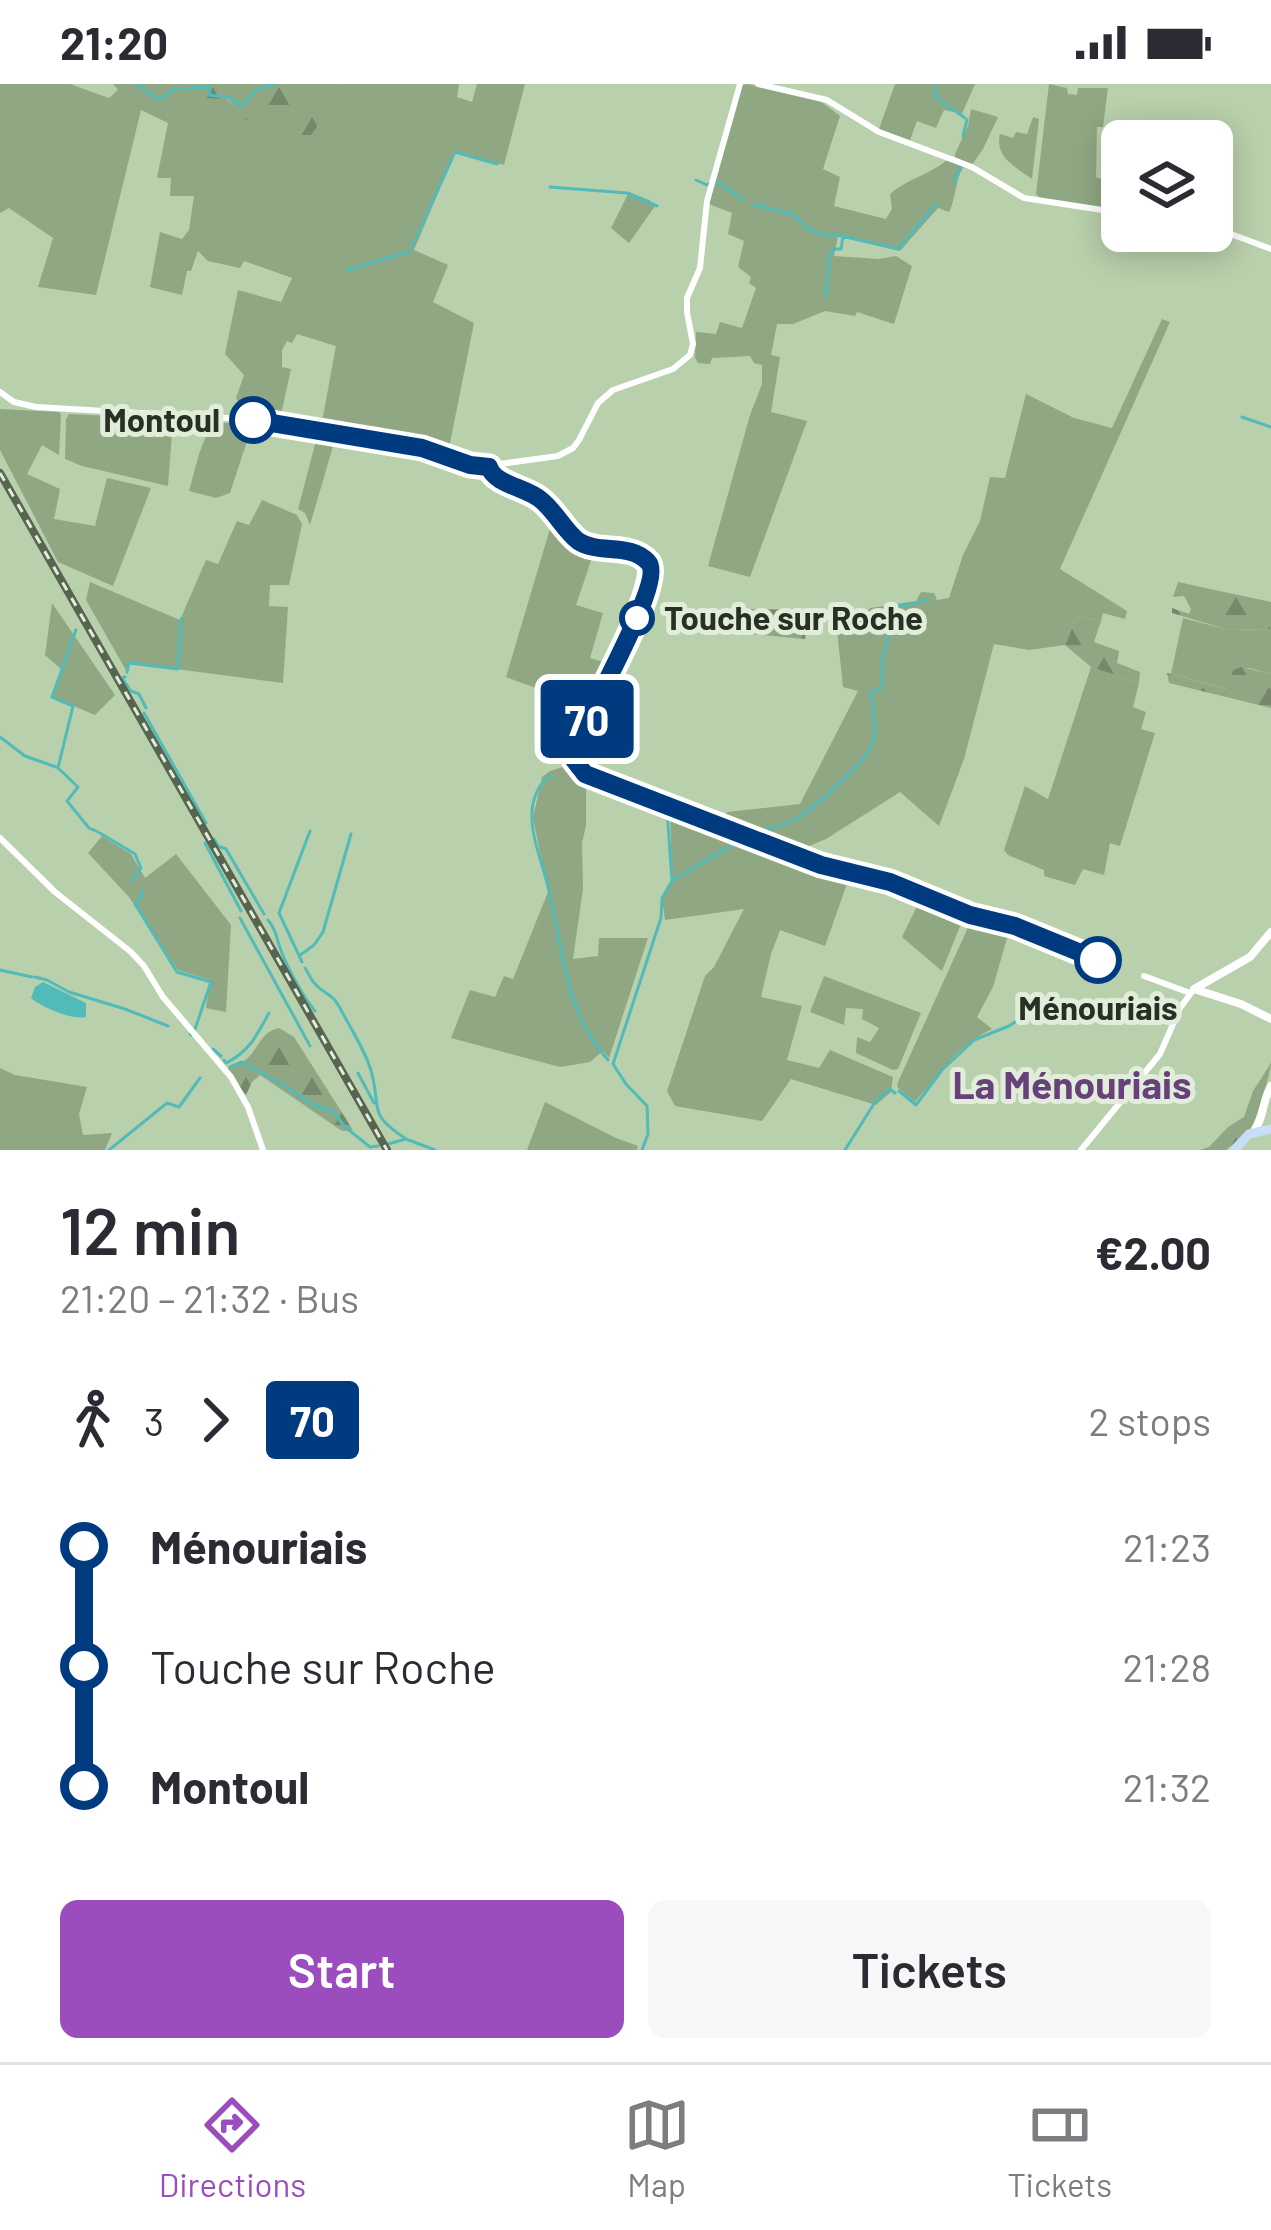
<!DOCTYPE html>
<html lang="en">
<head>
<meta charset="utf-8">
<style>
  :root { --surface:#fff; --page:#f7f7f7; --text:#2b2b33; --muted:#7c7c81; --line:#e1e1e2; --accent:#9b4cbd }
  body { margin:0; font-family:Barlow,sans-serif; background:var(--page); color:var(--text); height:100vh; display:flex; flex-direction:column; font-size:45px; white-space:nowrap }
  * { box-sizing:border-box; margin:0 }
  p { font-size:39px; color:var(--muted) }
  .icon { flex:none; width:66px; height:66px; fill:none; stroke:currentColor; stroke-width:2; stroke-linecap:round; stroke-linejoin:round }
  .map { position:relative; height:1066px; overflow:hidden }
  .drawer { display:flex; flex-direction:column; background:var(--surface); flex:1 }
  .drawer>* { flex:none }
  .badge { padding:0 24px; border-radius:9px; font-size:42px; line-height:78px }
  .tools { position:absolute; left:1101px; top:36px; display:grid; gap:24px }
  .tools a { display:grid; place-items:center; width:132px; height:132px; border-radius:18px; background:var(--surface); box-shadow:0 6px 30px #0003; font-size:60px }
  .map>.badge { position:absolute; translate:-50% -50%; box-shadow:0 0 0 6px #fff }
  .legs { display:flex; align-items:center; gap:18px; height:132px; padding:0 60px; font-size:39px }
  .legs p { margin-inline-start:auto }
  .overview { display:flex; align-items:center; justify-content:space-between; height:204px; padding:0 60px }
  h1 { font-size:66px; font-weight:600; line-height:90px }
  .primary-button { display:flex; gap:24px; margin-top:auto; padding:24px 60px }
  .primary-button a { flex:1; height:138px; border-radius:18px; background:var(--accent); color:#fff; font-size:48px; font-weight:600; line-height:138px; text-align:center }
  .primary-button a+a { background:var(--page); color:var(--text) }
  ul { padding:0 60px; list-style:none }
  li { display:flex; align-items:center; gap:42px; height:120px; font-size:45px }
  li i { display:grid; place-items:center; width:18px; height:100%; margin:0 15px; background:currentColor }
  li i::after { content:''; width:30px; height:30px; margin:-15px; border:9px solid; border-radius:50%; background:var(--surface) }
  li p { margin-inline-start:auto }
  li:first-child i { background:linear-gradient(#0000 50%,currentColor 0) }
  li:last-child i { background:linear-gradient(currentColor 50%,#0000 0) }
  .status { display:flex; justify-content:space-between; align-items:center; height:84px; padding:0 60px; background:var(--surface); direction:ltr }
  .status svg { height:33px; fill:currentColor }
  .tab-bar { display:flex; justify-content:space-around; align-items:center; height:168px; border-top:3px solid var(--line); background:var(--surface); font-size:33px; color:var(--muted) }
  .tab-bar a { display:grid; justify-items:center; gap:6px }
  .tab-bar .selected { color:var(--accent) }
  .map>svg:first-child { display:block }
  .green { fill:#90a783 }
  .forest { fill:url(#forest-firs) }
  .water { fill:#51bbba }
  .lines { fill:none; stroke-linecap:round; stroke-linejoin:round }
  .stream { stroke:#51bbba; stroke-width:3 }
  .tertiary { stroke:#fff; stroke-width:6 }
  .secondary { stroke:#fff; stroke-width:8 }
  .primary { stroke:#c8ddf8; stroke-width:9 }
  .rail-casing { stroke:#57644f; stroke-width:8 }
  .rail { stroke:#e1edda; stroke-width:3; stroke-dasharray:9; stroke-linecap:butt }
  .line-1-casing { stroke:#fff; stroke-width:27 }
  .line-1 { stroke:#003b80; stroke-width:18 }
  .stop-1-dot { fill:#fff; stroke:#003b80; stroke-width:6 }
  .labels { text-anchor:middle; stroke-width:10; stroke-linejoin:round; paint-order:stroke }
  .stop-label { font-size:33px; font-weight:bold; fill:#273022; stroke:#e1edda; text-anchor:end }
  .quarter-label { font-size:39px; font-weight:bold; fill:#674179; stroke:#e1edda }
</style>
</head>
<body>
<div class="status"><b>21:20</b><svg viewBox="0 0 49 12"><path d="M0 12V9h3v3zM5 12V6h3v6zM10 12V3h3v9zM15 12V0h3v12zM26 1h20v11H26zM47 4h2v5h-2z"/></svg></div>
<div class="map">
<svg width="1271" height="1066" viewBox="0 0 1271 1066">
  <defs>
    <pattern id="forest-firs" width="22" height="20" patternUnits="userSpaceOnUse" patternTransform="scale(3)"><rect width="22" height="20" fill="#90a783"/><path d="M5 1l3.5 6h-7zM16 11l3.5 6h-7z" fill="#76886b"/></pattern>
  </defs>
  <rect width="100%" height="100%" fill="#b9d0ac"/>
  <path class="green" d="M 0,0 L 70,0 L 109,14 L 118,6 L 113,0 L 205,0 L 203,5 L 227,15 L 235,22 L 345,2 L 343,0 L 459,0 L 457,13 L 472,18 L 477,0 L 525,0 L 504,81 L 455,69 L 414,166 L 448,181 L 433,218 L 474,239 L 448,369 L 425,361 L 321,343 L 336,262 L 297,250 L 292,259 L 287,257 L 282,266 L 282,283 L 291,285 L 280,335 L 245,329 L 236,314 L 244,291 L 225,270 L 238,206 L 281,218 L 292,194 L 244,177 L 240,184 L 208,177 L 198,167 L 191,187 L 187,187 L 182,211 L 150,203 L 160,148 L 182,155 L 189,146 L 194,112 L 170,112 L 171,94 L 157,94 L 168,39 L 141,26 L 96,211 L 38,203 L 53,154 L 9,124 L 0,129 Z
    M 747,0 L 819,16 L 840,32 L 823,85 L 840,93 L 834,122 L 886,135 L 892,125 L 890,110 C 907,95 929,91 947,76 L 964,82 C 954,97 957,112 949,128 L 938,124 L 900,167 L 838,152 L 834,172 L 879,175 L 896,172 L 912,182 L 894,240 L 857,228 L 855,232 L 825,227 L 793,240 L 777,240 L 771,271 L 780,273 L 771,328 L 807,337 L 750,493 L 708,482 L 750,331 L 762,300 L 762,281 L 754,279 L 750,272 L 712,274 L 710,280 L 698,279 L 695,274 L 696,248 L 716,250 L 720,238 L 742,244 L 756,204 L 749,199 L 751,193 L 738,183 L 744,157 L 728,150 L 732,129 L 709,120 L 742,1 Z
    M 895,0 L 975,0 L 962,30 L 944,26 L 936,44 L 917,37 L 910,56 L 879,45 Z
    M 1049,0 L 1067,4 L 1068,10 L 1077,11 L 1078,4 L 1108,4 L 1103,43 L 1097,43 L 1096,93 L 1111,100 L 1122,99 L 1122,126 L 1041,115 L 1036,110 Z
    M 971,25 L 998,33 L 983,65 L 972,81 L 955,73 L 955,70 L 968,42 Z
    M 1033,33 L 1039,35 L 1032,95 C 1016,83 994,73 1000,50 L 1013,54 L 1016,48 L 1027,50 Z
    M 629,108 L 649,116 L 655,122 L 629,159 L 611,144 Z
    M 1162,235 L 1170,238 L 1060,485 L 1127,527 L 1125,535 L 1103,529 L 1101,537 L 1077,532 L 1065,561 L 1029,566 L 994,560 L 964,675 L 939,742 L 900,708 L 826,755 L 795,768 L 725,741 L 723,737 L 727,728 L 800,720 L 858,607 L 843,603 L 835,528 L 864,531 L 870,524 L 916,517 L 921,508 L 934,509 L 937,516 L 949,514 L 963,471 L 980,437 L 990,393 L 1005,394 L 1026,310 L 1074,334 L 1112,344 Z
    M 0,325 L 59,328 L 61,331 L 59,371 L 42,361 L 27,390 L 60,405 L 54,435 L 95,442 L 107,394 L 151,404 L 113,502 L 58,478 L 0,366 Z
    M 69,330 L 173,335 L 168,402 L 82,382 L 65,375 L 66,335 Z
    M 211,339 L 253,339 L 230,409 L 216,414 L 189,407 L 199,370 Z
    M 318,349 L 336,352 L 310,441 L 305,429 L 298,425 Z
    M 262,416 L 297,431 L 302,440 L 289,501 L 270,501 L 269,522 L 288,523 L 283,599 L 130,579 L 127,588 L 86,516 L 90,498 L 180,536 L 206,476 L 218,480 L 237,437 L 249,441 Z
    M 556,434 L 573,455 L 594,468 L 576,521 L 603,529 L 590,574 L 604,578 L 584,622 L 506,593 L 552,438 Z
    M 52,519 L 115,611 L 95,631 L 52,613 L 62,586 L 45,571 Z
    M 1183,534 L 1229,546 L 1271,545 L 1271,590 L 1249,584 L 1233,586 L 1227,605 L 1171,590 Z
    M 1091,583 L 1139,599 L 1133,623 L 1146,628 L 1141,645 L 1155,649 L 1120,762 L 1110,759 L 1104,791 L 1083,785 L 1075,801 L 1044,792 L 1044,786 L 1008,771 L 1004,766 L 1025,702 L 1048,715 Z
    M 570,681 L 586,698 L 586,742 L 582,759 L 583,805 L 573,875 L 598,872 L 599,854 L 648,854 L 609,974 L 603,967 L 590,978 L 560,983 L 451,954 L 470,906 L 495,913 L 504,892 L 513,895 L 548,808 L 533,734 L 542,693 L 550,687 Z
    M 670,727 L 849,794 L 825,862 L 780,846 L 771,870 L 761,913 L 802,922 L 787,976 L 819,984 L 830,966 L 893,993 L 891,1008 L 876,1021 L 791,995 L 762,1037 L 675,1022 L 667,1007 L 705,892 L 714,883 L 744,825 L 665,836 L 662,814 L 672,797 Z
    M 102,752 L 131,770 L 145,794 L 176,770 L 231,841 L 226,928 L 206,924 L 210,896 L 178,886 L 129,813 L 88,769 Z
    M 921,814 L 960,831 L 963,835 L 942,887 L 902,853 Z
    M 974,837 L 1010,844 L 993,903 L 977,933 L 992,945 C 958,961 939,990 915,1018 L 897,1003 L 898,998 L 970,839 Z
    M 824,892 L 921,929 L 898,985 L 893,986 L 856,969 L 857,953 L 870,958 L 879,944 L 862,935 L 863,925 L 846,924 L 844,941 L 810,928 Z
    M 0,984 L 15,991 L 87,1003 L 79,1030 L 83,1051 L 112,1049 L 105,1066 L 0,1066 Z
    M 545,1018 L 616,1054 L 638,1062 L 637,1066 L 527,1066 Z"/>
  <path class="forest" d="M 205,0 L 343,0 L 346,2 L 296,72 L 233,26 L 235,22 L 228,15 L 206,14 L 203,5 Z
    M 1178,498 L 1271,518 L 1271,545 L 1229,546 L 1172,529 L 1172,524 L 1189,530 L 1191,525 L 1184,512 L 1173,513 Z
    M 739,525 L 809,526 L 805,555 L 740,549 Z
    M 1077,532 L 1101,537 L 1094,558 L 1119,567 L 1117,579 L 1140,588 L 1139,599 L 1091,583 L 1065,561 Z
    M 1241,583 L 1271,590 L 1271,624 L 1169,599 L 1167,589 L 1226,605 L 1233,586 Z
    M 279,944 L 294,953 L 353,1046 L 342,1047 L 260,991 L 252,998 L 246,1011 L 225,985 C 232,983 239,981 244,977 C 259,967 259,948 279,944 Z
    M 1271,979 C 1271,988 1256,1039 1250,1046 C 1243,1053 1234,1059 1226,1066 L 1200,1066 L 1209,1063 L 1228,1043 L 1244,1033 L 1253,1007 Z"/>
  <path class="water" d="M 43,898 L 86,919 L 86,933 C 72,936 43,924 31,914 L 35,903 Z"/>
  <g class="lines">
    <path class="stream" d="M 137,0 L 157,15 L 163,14 L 174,5 L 210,3 L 209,11 L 229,13 L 241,22 L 256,6 L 275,0
      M 936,0 L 934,10 L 937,14 L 965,34
      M 963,52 L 967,36
      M 696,96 L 707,101 L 710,99
      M 717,97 L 743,116
      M 954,99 L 961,81
      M 550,103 L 627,109 L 657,122
      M 752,120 L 793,130 L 807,144 L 824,151 L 837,151 L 898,165 L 936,120
      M 412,163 L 455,68 L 497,80
      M 348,186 L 410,167
      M 826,212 L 829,174 L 834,165 L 841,165 L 843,152
      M 1242,333 L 1271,343
      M 894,523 L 922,518 L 928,514
      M 76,546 L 52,613 L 73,622 L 58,684 L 78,703 L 67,717 L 89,744 L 98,748
      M 127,588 L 129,579 L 178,585 L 181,535
      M 125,593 L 122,594 L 131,607 L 139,610 L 146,624
      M 144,629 L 206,739
      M 0,653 L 25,672 L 56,683
      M 551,692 C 539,698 532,715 532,730 C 531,754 543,780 548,803 C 563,863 564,928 608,976
      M 660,722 L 667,726 L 672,797
      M 100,749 L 135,770 L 141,784 L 132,797
      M 750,751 C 764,745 781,744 794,736 C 812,726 870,675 874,656 C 877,643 873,623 871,609 L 882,603 L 883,572 L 892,546 L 894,530
      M 214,755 L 218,762 L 226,765 L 264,830
      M 205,759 L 241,827
      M 141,806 L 143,810 L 135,820 L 177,888 L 211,898 L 194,948
      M 240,834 L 310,962
      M 268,836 C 276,846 276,852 280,864 C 287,883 302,911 315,927
      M 299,872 L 314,861 L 323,848 L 351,750
      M 302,878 L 279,829 L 310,747
      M 305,884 C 309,890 311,896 316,901 C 328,913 332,908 342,928 C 352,946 367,970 372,990 C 381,1027 368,1030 406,1055
      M 0,886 L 32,893
      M 35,893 L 47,896 L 69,908 L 125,925 L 168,942
      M 190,950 L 191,951
      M 213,965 L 221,972
      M 224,976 L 226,979 C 249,968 257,951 269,929
      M 230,983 L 242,978 L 280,999 L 313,1021 L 333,1027 L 345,1043 L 370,1063 L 378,1062
      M 358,989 L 374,1019
      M 899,1007 L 916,1021 L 942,986 L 974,956 L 1009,942 L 1037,923
      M 388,1060 L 406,1055 L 435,1066
      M 109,1066 L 167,1019 L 179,1023 L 200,994
      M 642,1066 L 648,1050 L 647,1022 L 626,1000 L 613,980 L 661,834 L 662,814 L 672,797 L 742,755
      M 845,1066 L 875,1018 L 890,1005 L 895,1009"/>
    <path class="tertiary" d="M 758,0 L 827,16 L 879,48 L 972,83 L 1024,114 L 1122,129
      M 1212,143 L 1271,165
      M 0,308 L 14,318 L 36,323 L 262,336 L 423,364 L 478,383 L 558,372 L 573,364 L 579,356 L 598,319 L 613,306 L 673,285 L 690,271 L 693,260 L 687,228 L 687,214 L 700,184 L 707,117 L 740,0
      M 489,383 L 492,392 C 513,401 533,406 549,422 C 559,433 567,449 579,457 C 599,471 630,458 649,478 C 666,496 585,634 575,663 L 574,676 L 585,690 L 821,781 L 890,798 L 955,825 L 1015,842 L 1098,876
      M 0,754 L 55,808 L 131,868 L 144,882 L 163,913 L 231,993 L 248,1023 L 263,1066
      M 1144,892 L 1190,909
      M 1081,1066 L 1160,970 L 1180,924 L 1194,905"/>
    <path class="secondary" d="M 1194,905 L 1250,873 L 1271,848
      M 1194,905 L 1241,920 L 1271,935
      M 1253,1048 C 1264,1035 1262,1017 1271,1002"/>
    <path class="primary" d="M 1234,1066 L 1249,1050 L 1271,1045"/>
    <defs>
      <path id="rail" d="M 0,389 L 387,1066"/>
    </defs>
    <use href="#rail" class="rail-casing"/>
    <use href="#rail" class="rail"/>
  </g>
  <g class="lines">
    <defs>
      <path id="line-1" d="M 253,336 L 422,364 L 470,381 L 489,383 C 495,401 526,403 541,416 C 555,427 564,446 578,457 C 599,471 629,458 648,478 C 666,496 585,635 574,663 L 574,676 L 585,690 L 821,781 L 890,798 L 970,831 L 1015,842 L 1098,876"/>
    </defs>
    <use href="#line-1" class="line-1-casing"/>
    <use href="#line-1" class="line-1"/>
  </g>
  <g class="stop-1-dot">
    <circle cx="253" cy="336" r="21"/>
    <circle cx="637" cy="534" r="15"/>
    <circle cx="1098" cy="876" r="21"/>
  </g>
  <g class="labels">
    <g class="stop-label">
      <text x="220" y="348">Montoul</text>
      <text x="664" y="546" text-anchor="start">Touche sur Roche</text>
      <text x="1098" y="936" text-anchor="middle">Ménouriais</text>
    </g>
    <g class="quarter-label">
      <text x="1072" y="1015">La Ménouriais</text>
    </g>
  </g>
</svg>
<div class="tools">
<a><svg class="icon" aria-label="layers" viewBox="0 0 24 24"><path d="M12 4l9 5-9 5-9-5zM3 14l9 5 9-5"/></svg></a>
</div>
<b class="badge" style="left:587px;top:635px;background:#003b80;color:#fff">70</b>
</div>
<section class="drawer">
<div class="overview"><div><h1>12 min</h1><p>21:20 – 21:32 · Bus</p></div><b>€2.00</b></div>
<div class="legs"><svg class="icon" aria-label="walk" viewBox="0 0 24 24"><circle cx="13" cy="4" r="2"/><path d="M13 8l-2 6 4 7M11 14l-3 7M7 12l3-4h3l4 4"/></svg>3<svg class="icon" aria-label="forward" viewBox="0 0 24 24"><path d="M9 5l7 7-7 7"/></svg><b class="badge" style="background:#003b80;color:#fff">70</b><p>2 stops</p></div>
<ul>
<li><i style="color:#003b80"></i><b>Ménouriais</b><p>21:23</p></li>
<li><i style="color:#003b80"></i><span>Touche sur Roche</span><p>21:28</p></li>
<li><i style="color:#003b80"></i><b>Montoul</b><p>21:32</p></li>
</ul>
<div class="primary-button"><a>Start</a><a>Tickets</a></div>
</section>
<nav class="tab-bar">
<a class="selected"><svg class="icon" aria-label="directions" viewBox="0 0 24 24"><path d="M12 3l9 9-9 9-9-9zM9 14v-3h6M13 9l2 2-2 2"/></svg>Directions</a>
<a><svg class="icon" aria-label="map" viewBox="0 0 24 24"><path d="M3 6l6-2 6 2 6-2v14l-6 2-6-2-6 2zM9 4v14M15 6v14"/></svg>Map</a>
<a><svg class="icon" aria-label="tickets" viewBox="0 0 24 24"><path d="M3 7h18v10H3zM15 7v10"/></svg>Tickets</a>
</nav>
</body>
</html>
